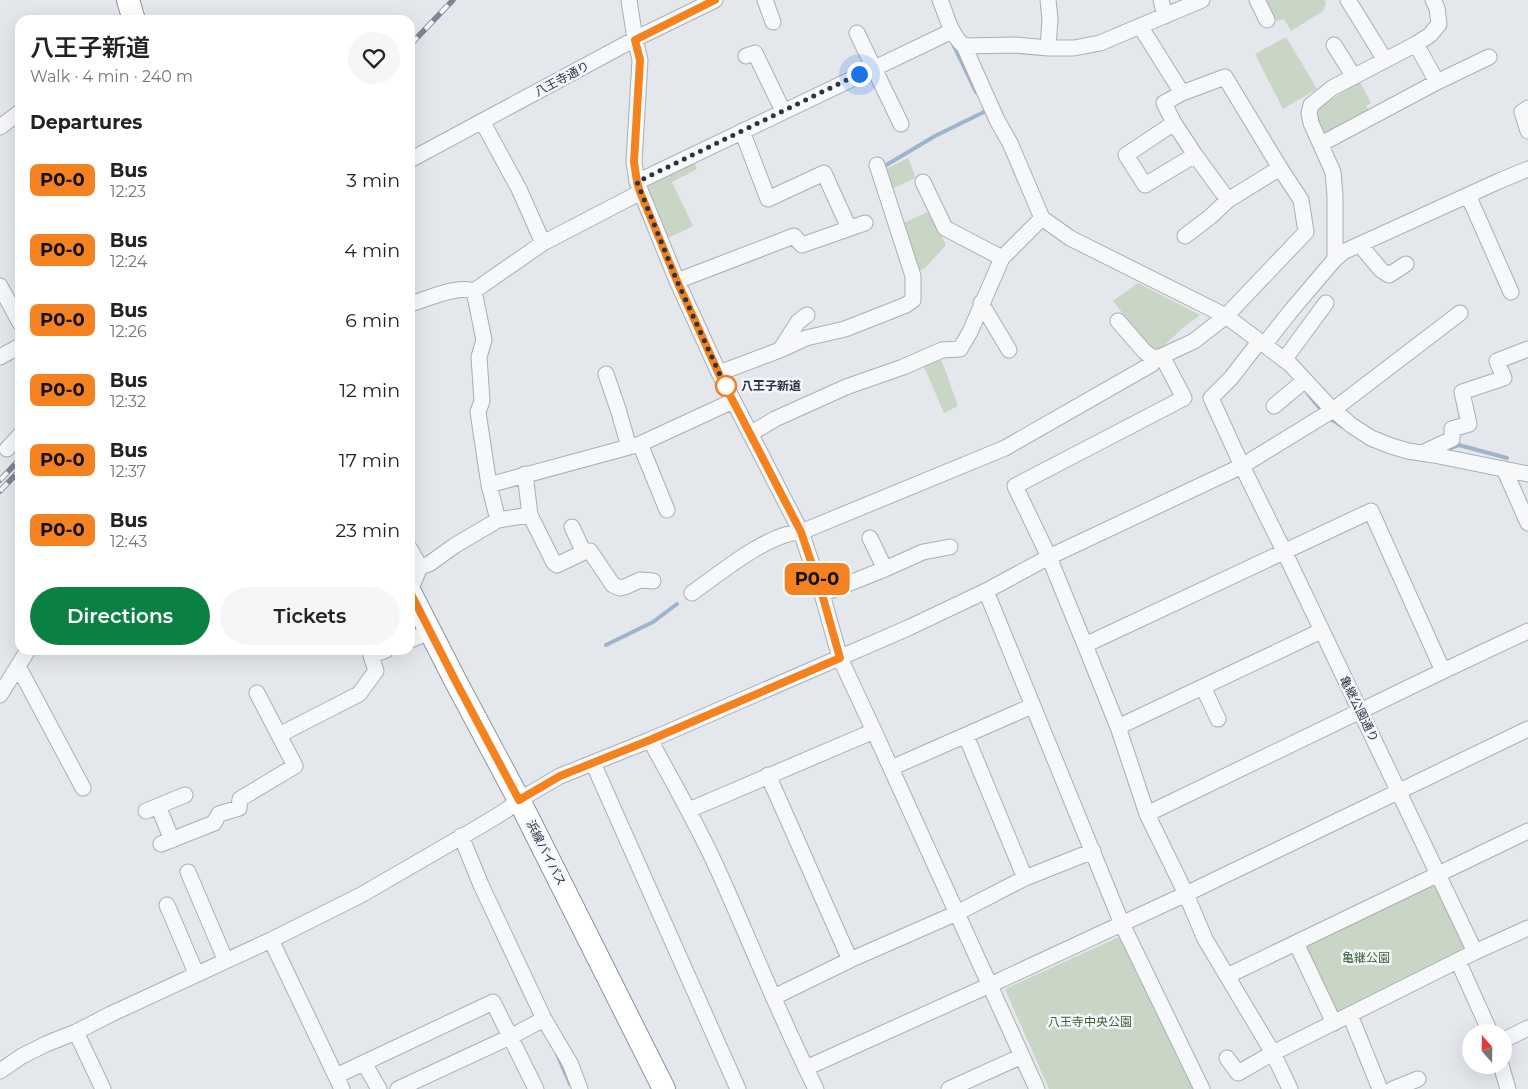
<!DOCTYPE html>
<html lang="en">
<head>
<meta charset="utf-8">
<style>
  :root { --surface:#fff; --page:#f6f6f6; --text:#222; --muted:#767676; --accent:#0b8043 }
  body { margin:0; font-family:Montserrat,"Noto Sans JP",sans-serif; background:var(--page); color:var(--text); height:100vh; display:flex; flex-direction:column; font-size:19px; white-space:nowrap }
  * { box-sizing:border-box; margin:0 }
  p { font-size:16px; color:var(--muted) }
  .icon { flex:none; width:28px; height:28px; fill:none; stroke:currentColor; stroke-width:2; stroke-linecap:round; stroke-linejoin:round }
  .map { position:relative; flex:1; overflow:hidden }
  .side { position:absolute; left:15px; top:15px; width:400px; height:640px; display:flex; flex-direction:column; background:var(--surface); border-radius:15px; box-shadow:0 5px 20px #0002 }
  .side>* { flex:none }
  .badge { padding:0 10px; border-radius:8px; font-size:18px; line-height:32px }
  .needle { width:32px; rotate:340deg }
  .tools { position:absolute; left:1462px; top:1024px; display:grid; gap:10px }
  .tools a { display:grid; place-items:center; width:50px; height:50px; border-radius:50%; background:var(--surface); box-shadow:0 5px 20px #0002; font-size:25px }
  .you { position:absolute; width:25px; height:25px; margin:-12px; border:4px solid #fff; border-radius:50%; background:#1a73e8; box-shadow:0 0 0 8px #1a73e833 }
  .map>.badge { position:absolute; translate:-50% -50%; box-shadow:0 0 0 2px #fff }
  h2 { padding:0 15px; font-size:19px; line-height:45px }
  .round { display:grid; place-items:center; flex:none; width:52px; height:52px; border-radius:26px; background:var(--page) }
  .head { display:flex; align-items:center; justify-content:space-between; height:85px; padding:0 15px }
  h1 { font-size:24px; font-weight:600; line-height:38px }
  .primary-button { display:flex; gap:10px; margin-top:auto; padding:10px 15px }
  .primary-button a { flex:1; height:58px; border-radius:30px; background:var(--accent); color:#fff; font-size:20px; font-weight:600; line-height:58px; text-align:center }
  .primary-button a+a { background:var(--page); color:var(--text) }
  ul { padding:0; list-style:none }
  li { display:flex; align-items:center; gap:15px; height:70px; padding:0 15px }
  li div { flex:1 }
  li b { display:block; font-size:19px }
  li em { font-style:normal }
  li .badge { min-width:55px; font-weight:700; text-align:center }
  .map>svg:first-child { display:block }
  .green { fill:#c9d6c5 }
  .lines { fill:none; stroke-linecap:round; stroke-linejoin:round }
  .stream { stroke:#9fb4cc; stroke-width:4 }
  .minor-casing { stroke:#a9aeb7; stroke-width:17 }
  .highway-casing { stroke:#8b94a3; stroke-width:24 }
  .minor { stroke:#f7f8fa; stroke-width:15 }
  .highway { stroke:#fff; stroke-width:22 }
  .rail-casing { stroke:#7d8696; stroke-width:5.5 }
  .rail { stroke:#f4f6f9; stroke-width:4; stroke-dasharray:11; stroke-linecap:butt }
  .line-casing { stroke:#fff; stroke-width:11 }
  .line { stroke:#f58220; stroke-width:8 }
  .walk { stroke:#2b3445; stroke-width:5; stroke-dasharray:0 9 }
  .stop-dot { fill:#fff; stroke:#f58220; stroke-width:2.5 }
  .labels { text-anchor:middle; stroke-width:5; stroke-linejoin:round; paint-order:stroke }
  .street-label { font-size:12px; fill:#2b3445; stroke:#f4f6f9 }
  .stop-label { font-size:12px; font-weight:bold; fill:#2b3445; stroke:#f4f6f9; text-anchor:start }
  .park-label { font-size:12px; fill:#3f6138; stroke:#f4f6f9 }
</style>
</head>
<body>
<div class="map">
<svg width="1528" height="1089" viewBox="0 0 1528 1089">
  <rect width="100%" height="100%" fill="#e4e7ec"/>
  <path class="green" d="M 1266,0 L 1324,0 L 1326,2 L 1323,11 L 1291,31 L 1284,19 L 1277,21 Z
    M 1286,37 L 1317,89 L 1283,109 L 1255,54 Z
    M 1360,82 L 1371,103 L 1366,106 L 1370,112 L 1325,137 L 1312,111 Z
    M 908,158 L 916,178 L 891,189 L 884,170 Z
    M 693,160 L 697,169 L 672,182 L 693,226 L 668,238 L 646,182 Z
    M 930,211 L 946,245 L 925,268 L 918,271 L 901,224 Z
    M 1138,283 L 1200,315 L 1184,327 L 1159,350 L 1150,349 L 1113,301 Z
    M 939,353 L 958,406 L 944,413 L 922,362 Z
    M 1436,879 L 1470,951 L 1335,1017 L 1302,944 Z
    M 1119,937 L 1194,1089 L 1049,1089 L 1005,989 Z"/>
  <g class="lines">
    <path class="stream" d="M 952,42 L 976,92
      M 883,167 L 935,136 L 986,111
      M 1308,394 L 1323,412
      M 1328,417 L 1343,427
      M 1447,449 L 1459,445 L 1507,458
      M 606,645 L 653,622 L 677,604
      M 557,1054 L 570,1084"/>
    <defs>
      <path id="minor" d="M 629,0 L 635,39 L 640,60 L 634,162 L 637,182 L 641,192 L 677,281 L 719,373 L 801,532 L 822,594 L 840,658 L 874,731 L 1037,1089
        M 765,0 L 773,22
        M 940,0 C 947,16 950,34 964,46 L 997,120 L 1010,143 L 1042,218 L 1070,238 L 1226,316 L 1290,364 L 1328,405 L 1351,425 L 1371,438 L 1391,446 L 1408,451 L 1434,455 L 1528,474
        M 1161,0 L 1165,16
        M 1257,0 L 1267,20
        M 1348,0 L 1385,60
        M 1140,26 L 1182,93 L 1225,77 L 1280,168 L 1228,200 L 1210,217 L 1185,236
        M 857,33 L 901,124
        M 1416,44 L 1437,82
        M 1334,45 L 1354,77
        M 964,46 L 1015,45 L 1048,48 L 1074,48 L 1100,43 L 1202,0
        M 1048,48 L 1050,19 L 1048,0
        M 746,56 L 755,53 L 783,111
        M 1182,93 L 1164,103 L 1174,123 L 1126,155 L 1145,185 L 1195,155
        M 1528,108 L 1522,112 L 1528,131
        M 482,121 L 519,189 L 543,243
        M 1174,123 L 1195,155 L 1228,200
        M 0,127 L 20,112
        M 742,131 L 768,199 L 824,173 L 849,228
        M 1321,144 L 1437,82 L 1489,57
        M 410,160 L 635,39 L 715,0
        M 637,182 L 952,31
        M 923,182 L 945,228 L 1002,258
        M 1468,195 L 1511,292
        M 1360,245 L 1381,270 L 1389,275 L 1406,264
        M 1335,259 L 1335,196 L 1333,172 L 1311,123 L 1309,113 L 1311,105 L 1332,88 L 1416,44 L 1430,35 L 1439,24 L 1437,8 L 1433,0
        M 677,281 L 794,236 L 802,245 L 865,223
        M 0,286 L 20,323
        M 981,303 L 1009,350
        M 410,304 C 428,299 456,285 474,291 L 543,243 L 641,192
        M 1118,321 L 1144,351 L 1153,358 L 1162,356 L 1184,398 L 1015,486 L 1049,557 L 1085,645 L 1118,727 L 1147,814 L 1186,894 L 1205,939 L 1273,1053 L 1290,1089
        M 780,350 L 798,322 L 807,315
        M 1162,356 L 1194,341 L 1226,316 L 1306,232 L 1301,200 L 1280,168
        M 0,357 L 20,346
        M 1284,360 L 1326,303
        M 719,373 L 780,350 L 806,338 L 845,329 L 906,305 L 913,300 L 913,276 L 877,165
        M 606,374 L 618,409 L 629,447
        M 1274,406 L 1305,380
        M 750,434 L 775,419 L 846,387 L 903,367 L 942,350 L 960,349 L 970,332 L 1002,258 L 1042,218
        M 640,444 L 667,510
        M 7,449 L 20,435
        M 1422,453 L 1452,439 L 1452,429 L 1469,424 L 1462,392 L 1504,378 L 1497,361 L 1528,349
        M 1504,469 L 1528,523
        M 525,474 L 530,515 L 554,563 L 557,565 L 584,552
        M 489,485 L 640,444 L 733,401
        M 498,520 L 530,515
        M 572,527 L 583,551 L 590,551 L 613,585 L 620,588 L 627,586 L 640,580 L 653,581
        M 870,538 L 885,569 L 923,552 L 950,547
        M 410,549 L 420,567
        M 410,590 L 420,567 L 429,564 L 454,546 L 498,520 L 489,485 L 478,412 L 482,401 L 479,357 L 484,340 L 474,291
        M 986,591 L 1122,924 L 1202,1089
        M 692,593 C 719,574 768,533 801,532 L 1005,448 L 1152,364 L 1153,358
        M 822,594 L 885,569
        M 410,640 L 430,632
        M 1085,645 L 1371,511 L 1443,671 L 1147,814
        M 18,666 L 83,788
        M 1443,671 L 1528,631
        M 1203,687 L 1218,719
        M 0,695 L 28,650
        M 1118,727 L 1321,631
        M 279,735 L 359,694 L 376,671 L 371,656 L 386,650
        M 966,736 L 1025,878
        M 650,740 C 673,782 697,824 717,868 C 750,941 780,1017 816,1089
        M 593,763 L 738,1089
        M 891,768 L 1032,706
        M 768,775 L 850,960
        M 158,806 L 172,840
        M 689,810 L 874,731
        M 146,811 L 185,795
        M 461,836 L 481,885 L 544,1019 L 570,1063 L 580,1089
        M 161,844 L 214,823 L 219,814 L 239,808 L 240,799 L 295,766 L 257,693
        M 188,872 L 225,959
        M 167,905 L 196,973
        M 271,940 L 342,1089
        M 1296,943 L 1334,1023
        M 1475,952 L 1284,551 L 1242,466 L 1211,398 L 1231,378 L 1259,342 L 1268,340 L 1290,312 L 1335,259 L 1343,252 L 1499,181 L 1528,169
        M 1458,961 L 1490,1032
        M 1227,976 L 1528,831
        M 774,997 L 850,960 L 957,913 L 1025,878 L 1093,851
        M 1350,1015 L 1380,1089
        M 76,1032 L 103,1089
        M 1504,1040 L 1528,1028
        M 1227,1058 L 1238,1073 L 1273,1053 L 1475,952 L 1528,928
        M 364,1063 L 379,1089
        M 1501,1065 L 1508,1089
        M 806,1068 L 990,985 L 1186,894 L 1528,729
        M 0,1071 L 22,1056 L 46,1044 L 76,1032 L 111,1014 L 271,940 L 361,895 L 482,825 L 505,811 L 519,800 L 560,776 L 650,740 L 908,628 L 986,591 L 1049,557 L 1242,466 L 1333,410 L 1460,313
        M 336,1076 L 493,1002 L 536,1089
        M 398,1089 L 510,1037 L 544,1019
        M 949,1089 L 1022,1056
        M 1393,1089 L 1418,1079"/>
      <path id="highway" d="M 128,0 L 134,20
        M 410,592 L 455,680 L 519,800 L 664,1089"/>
    </defs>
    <use href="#minor" class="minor-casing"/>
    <use href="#highway" class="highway-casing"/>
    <use href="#minor" class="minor"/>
    <use href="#highway" class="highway"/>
    <defs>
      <path id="rail" d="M 410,45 L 453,0
        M 0,480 L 20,459
        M 0,491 L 20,470"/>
    </defs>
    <use href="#rail" class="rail-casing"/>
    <use href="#rail" class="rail"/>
  </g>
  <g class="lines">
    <defs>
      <path id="line" d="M 410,592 L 455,680 L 519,800 L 560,776 L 650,740 L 840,658 L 822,594 L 801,532 L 719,374 L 677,281 L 640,192 L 637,182 L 634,162 L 640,60 L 635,40 L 715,0"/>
    </defs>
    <use href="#line" class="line-casing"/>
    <use href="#line" class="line"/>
    <path class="walk" d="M 726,386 L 726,388 L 677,281 L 637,182 L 859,74"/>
  </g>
  <circle class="stop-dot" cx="726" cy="386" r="10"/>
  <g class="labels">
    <g class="street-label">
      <text transform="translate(562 79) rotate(-28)" y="4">八王寺通り</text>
      <text transform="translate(1359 709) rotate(64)" y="4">亀継公園通り</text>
      <text transform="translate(546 853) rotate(63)" y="4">浜線バイパス</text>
    </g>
    <g class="stop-label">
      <text x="741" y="390">八王子新道</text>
    </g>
    <g class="park-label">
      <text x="1366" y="962">亀継公園</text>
      <text x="1090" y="1026">八王寺中央公園</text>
    </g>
  </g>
</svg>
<div class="tools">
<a><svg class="needle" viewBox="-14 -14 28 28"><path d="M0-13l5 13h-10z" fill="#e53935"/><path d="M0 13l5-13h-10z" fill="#767676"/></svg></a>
</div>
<div class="you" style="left:859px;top:74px"></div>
<b class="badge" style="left:817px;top:579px;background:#f58220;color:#111">P0-0</b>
<section class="side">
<div class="head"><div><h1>八王子新道</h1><p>Walk · 4 min · 240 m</p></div><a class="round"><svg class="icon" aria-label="heart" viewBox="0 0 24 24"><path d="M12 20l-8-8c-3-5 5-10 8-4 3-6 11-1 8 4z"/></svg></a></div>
<h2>Departures</h2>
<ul>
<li><span class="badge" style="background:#f58220;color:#111">P0-0</span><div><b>Bus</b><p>12:23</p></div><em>3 min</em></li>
<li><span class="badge" style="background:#f58220;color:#111">P0-0</span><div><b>Bus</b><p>12:24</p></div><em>4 min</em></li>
<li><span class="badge" style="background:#f58220;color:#111">P0-0</span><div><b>Bus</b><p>12:26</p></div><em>6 min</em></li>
<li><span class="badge" style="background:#f58220;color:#111">P0-0</span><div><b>Bus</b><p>12:32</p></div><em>12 min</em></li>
<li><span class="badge" style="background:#f58220;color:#111">P0-0</span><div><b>Bus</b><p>12:37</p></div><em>17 min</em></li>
<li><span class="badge" style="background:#f58220;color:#111">P0-0</span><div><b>Bus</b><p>12:43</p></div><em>23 min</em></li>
</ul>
<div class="primary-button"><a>Directions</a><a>Tickets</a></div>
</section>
</div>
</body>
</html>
